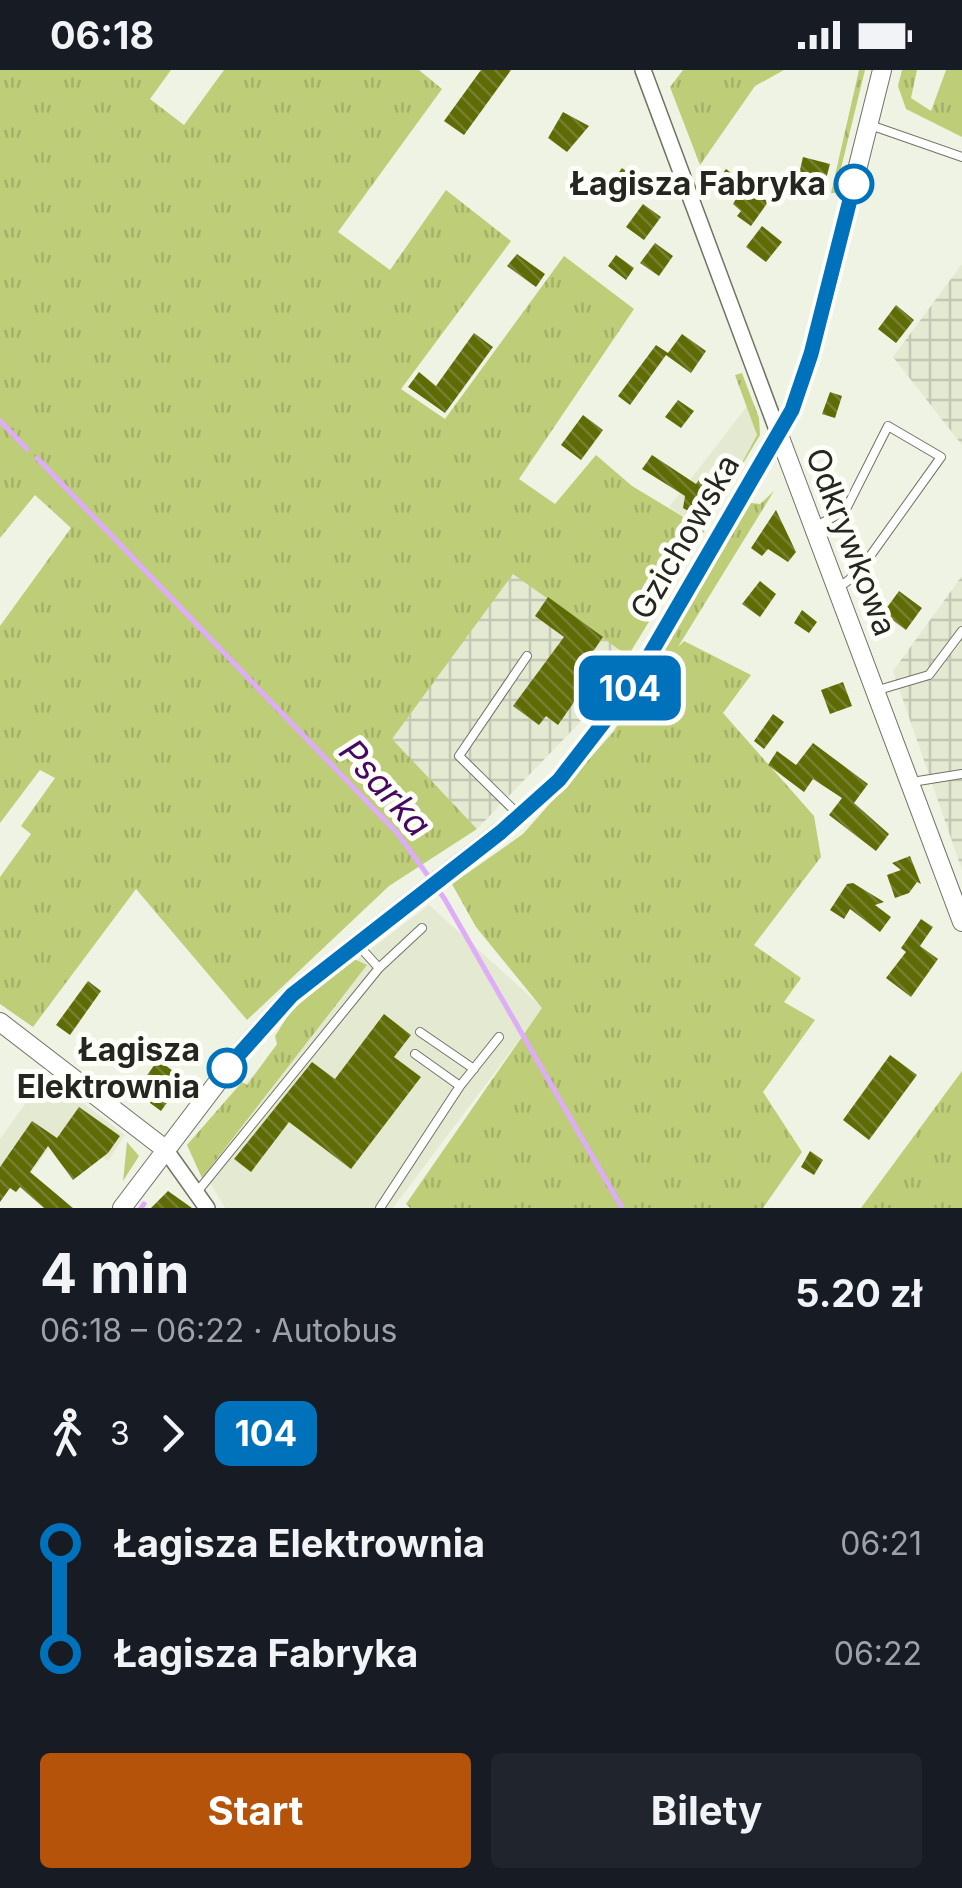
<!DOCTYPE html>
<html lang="pl">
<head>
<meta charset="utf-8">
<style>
  :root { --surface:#171b24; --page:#20242c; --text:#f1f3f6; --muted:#9ea1a6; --accent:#b45309 }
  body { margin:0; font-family:Inter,sans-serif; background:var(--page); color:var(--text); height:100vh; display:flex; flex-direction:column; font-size:38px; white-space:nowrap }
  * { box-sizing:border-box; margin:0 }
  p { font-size:32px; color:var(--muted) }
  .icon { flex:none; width:55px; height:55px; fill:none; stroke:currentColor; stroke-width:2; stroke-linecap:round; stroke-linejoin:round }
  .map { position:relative; height:1138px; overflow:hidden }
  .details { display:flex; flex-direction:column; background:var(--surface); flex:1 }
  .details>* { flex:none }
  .badge { padding:0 20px; border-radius:15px; font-size:35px; line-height:65px }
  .map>.badge { position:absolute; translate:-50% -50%; box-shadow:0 0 0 5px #fff }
  .legs { display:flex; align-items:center; gap:15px; height:110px; padding:0 40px; font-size:32px }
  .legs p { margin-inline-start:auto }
  .headline { display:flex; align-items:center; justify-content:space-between; height:170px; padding:0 40px }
  h1 { font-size:55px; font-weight:700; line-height:75px }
  .cta { display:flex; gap:20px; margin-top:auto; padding:20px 40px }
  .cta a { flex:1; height:115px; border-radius:10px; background:var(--accent); color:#fff; font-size:40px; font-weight:700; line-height:115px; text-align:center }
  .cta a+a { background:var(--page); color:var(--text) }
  ul { padding:0 40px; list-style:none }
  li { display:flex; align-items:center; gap:35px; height:110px; font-size:38px }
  li i { display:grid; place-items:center; width:15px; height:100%; margin:0 12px; background:currentColor }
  li i::after { content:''; width:25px; height:25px; margin:-12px; border:8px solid; border-radius:50%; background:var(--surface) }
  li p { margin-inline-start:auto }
  li:first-child i { background:linear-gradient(#0000 50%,currentColor 0) }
  li:last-child i { background:linear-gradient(currentColor 50%,#0000 0) }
  .status { display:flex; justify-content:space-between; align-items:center; height:70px; padding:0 50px; background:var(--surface); direction:ltr }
  .status svg { height:28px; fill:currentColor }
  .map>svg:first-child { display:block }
  .built { fill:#e4e9d2 }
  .industrial { fill:url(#industrial-grid) }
  .grass { fill:url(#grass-tufts) }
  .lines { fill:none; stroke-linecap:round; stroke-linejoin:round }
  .stream { stroke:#ddadf8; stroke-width:5 }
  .building { fill:url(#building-back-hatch) }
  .service-casing { stroke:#707365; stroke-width:10 }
  .minor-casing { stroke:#707365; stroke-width:18 }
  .tertiary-casing { stroke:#707365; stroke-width:20 }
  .service { stroke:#fff; stroke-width:8 }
  .minor { stroke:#fff; stroke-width:15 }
  .tertiary { stroke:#fff; stroke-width:18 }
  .line-1-casing { stroke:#fff; stroke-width:22 }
  .line-1 { stroke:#0072bc; stroke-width:15 }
  .stop-1-dot { fill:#fff; stroke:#0072bc; stroke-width:5 }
  .labels { text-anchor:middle; stroke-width:10; stroke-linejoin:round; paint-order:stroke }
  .stop-label { font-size:32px; font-weight:bold; fill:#252621; stroke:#fdfff8; text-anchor:end }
  .street-label { font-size:32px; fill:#252621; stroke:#fdfff8 }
  .water-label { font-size:35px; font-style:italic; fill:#480761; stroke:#fdfff8 }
</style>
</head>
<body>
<div class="status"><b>06:18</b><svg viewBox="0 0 49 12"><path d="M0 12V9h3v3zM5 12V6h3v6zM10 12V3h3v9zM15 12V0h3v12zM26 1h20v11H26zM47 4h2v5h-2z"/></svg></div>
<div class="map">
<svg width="962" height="1138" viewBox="0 0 962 1138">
  <defs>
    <pattern id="industrial-grid" width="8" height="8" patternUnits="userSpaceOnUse" patternTransform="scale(2.5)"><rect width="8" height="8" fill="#e4e9d2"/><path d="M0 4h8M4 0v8" fill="none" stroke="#c3c8b4"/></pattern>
    <pattern id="grass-tufts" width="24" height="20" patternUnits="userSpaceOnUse" patternTransform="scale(2.5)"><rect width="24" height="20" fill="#becd78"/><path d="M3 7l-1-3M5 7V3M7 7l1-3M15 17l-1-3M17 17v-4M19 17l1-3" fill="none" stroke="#a3b068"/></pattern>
    <pattern id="building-back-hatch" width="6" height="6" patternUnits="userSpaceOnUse" patternTransform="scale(2.5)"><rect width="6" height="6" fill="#5f6b04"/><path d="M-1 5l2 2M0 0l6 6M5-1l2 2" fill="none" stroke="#778032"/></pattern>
  </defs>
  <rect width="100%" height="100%" fill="#eff3e3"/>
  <path class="built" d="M 748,335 L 757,367 L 705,460 L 669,437 Z
    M 429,835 L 543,938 L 393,1138 L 225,1138 L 190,1079 L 203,1057 L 277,980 L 282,954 L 301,932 Z
    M 46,1005 L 125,1065 L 108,1091 L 63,1059 L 16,1123 L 0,1111 L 0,1069 Z"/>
  <path class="industrial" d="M 962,194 L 962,375 L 893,287 Z
    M 513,503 L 628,586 L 585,647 L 477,759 L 391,669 Z
    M 962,506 L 962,800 L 893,601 Z"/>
  <path class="grass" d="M 0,0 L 171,0 L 150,29 L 184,55 L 224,0 L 419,0 L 442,19 L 338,162 L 390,200 L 446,120 L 511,171 L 401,319 L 445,349 L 564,186 L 634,239 L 519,409 L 555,434 L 596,385 L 632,416 L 705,460 L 628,586 L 513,504 L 392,669 L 477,759 L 389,816 L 247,950 L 136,819 L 33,957 L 0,934 L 0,807 L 31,764 L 21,756 L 55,708 L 40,700 L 0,753 L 0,556 L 71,458 L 35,425 L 0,468 Z
    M 683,0 L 784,0 L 755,16 L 700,95 L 670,17 Z
    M 859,0 L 865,0 L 835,123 L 831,123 Z
    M 902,0 L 917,0 L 911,28 L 931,41 L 946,0 L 962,0 L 962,67 L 906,39 L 898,16 Z
    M 742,303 L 759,348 L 760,365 L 729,417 L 757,365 L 735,305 Z
    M 774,421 L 678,577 L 684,571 L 751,605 L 723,643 L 814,746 L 821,787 L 754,875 L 801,908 L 784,932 L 815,950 L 763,1022 L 802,1082 L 763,1138 L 410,1138 L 406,1134 L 542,938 L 476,857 L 452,814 L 523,764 L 614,661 L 751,433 L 760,434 Z
    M 354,889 L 367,895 L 202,1108 L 187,1075 L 242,1012 L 247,1015 L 277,974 L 275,966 L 291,941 Z
    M 962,1001 L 962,1138 L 861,1138 Z
    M 127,1072 L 139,1086 L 123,1111 Z"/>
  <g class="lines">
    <path class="stream" d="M 0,351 L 27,379
      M 37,388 L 398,764 L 444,828 L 622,1138
      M 141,1138 L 144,1134"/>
  </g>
  <path class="building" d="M 481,0 L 511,0 L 464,65 L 444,51 Z
    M 563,42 L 589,56 L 567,82 L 548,68 Z
    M 803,87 L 830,94 L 822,124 L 796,117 Z
    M 622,98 L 642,112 L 628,130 L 609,116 Z
    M 726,99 L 768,132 L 751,156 L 737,146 L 741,141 L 733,134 L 736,129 L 715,114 Z
    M 643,134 L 661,147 L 644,170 L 626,157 Z
    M 762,156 L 782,172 L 766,192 L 746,177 Z
    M 655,173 L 673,186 L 659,206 L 640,193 Z
    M 517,184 L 545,204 L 536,217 L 507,196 Z
    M 616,185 L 634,198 L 626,210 L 608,196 Z
    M 896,235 L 914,250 L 896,273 L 878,259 Z
    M 474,263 L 493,277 L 445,343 L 408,317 L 419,302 L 436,316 Z
    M 682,264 L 706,281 L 691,303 L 666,285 L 630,335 L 618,326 L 656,275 L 668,283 Z
    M 830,322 L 842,326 L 835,348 L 822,344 Z
    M 678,330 L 694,341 L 681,358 L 665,347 Z
    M 583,345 L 603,360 L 581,390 L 561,375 Z
    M 652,385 L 696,414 L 699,410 L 713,418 L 699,447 L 683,438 L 685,426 L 642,399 Z
    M 776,440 L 796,482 L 788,492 L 768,479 L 762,486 L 751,478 Z
    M 760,511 L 776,524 L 760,547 L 742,534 Z
    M 899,521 L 922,538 L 906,560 L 883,543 Z
    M 548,527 L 603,567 L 590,586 L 608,599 L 592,620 L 586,615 L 558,655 L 546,646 L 539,655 L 513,636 L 564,567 L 535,546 Z
    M 802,540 L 817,552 L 809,563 L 794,553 Z
    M 843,612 L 852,636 L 830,644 L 821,620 Z
    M 773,644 L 784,652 L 764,679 L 754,671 Z
    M 813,673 L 868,714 L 854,733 L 889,764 L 876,781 L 829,745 L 842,728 L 813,709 L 804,722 L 768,695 L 777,681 L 796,695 Z
    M 910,786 L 921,814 L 917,812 L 909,823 L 895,828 L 887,805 L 901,800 L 892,793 Z
    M 853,813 L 884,832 L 875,835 L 891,847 L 880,862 L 850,839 L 844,849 L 830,840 L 847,814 Z
    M 921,849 L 933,857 L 920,876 L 938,889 L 911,927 L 886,908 L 906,882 L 901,878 Z
    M 88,911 L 101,921 L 70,965 L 56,955 Z
    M 384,944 L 411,965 L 394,987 L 421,1007 L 351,1099 L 289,1052 L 251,1102 L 234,1089 L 312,992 L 335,1009 Z
    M 890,985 L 917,1005 L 869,1070 L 843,1050 Z
    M 158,990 L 184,1009 L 161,1041 L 135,1022 Z
    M 79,1037 L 120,1066 L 108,1083 L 73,1110 L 48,1076 L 30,1102 L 73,1138 L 44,1138 L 20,1117 L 16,1122 L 10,1118 L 0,1132 L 0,1097 L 32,1051 L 57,1068 Z
    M 810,1081 L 823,1090 L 814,1105 L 801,1097 Z
    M 168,1121 L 192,1138 L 151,1138 Z"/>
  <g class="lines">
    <defs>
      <path id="service" d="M 870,55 L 962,87
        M 814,457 L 845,441 L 888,356 L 941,387 L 858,503 L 837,519
        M 875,621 L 929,605 L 962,561
        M 912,712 L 962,704
        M 520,746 L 459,686 L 527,586
        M 379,898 L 422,858
        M 420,962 L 474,999
        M 460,1016 L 499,967
        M 197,1122 L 379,898 L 358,875
        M 380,1138 L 460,1016 L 415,984"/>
      <path id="minor" d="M 643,0 L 779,365
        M 165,1079 L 207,1138"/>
      <path id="tertiary" d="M 779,365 L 962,852
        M 0,952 L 165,1079
        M 122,1138 L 242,980 L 291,925 L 520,746 L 559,710 L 631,617 L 792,340 L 811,284 L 882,0"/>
    </defs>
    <use href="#service" class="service-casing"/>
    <use href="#minor" class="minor-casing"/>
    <use href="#tertiary" class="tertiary-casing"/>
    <use href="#service" class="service"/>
    <use href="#minor" class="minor"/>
    <use href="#tertiary" class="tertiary"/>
  </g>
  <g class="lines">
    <defs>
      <path id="line-1" d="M 227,998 L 292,925 L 501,762 L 559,710 L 631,617 L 792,340 L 811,284 L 854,114"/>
    </defs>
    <use href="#line-1" class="line-1-casing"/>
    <use href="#line-1" class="line-1"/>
  </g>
  <g class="stop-1-dot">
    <circle cx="854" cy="114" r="18"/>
    <circle cx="227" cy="998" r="18"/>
  </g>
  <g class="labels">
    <g class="stop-label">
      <text x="826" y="125">Łagisza Fabryka</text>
      <text x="200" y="991">Łagisza<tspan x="200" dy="37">Elektrownia</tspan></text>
    </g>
    <g class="street-label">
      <text transform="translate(685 467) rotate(-60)" y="11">Gzichowska</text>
      <text transform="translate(851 472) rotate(69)" y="11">Odkrywkowa</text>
    </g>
    <g class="water-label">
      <text transform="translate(385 718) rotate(48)" y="12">Psarka</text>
    </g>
  </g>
</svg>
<b class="badge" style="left:630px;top:618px;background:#0072bc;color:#fff">104</b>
</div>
<section class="details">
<div class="headline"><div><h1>4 min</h1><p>06:18 – 06:22 · Autobus</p></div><b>5.20 zł</b></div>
<div class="legs"><svg class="icon" aria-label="walk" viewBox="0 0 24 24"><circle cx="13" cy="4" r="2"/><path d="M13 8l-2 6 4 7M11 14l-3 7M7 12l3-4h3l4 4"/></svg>3<svg class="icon" aria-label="forward" viewBox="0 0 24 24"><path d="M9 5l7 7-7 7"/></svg><b class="badge" style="background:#0072bc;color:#fff">104</b></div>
<ul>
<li><i style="color:#0072bc"></i><b>Łagisza Elektrownia</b><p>06:21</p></li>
<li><i style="color:#0072bc"></i><b>Łagisza Fabryka</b><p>06:22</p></li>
</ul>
<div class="cta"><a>Start</a><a>Bilety</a></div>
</section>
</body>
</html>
